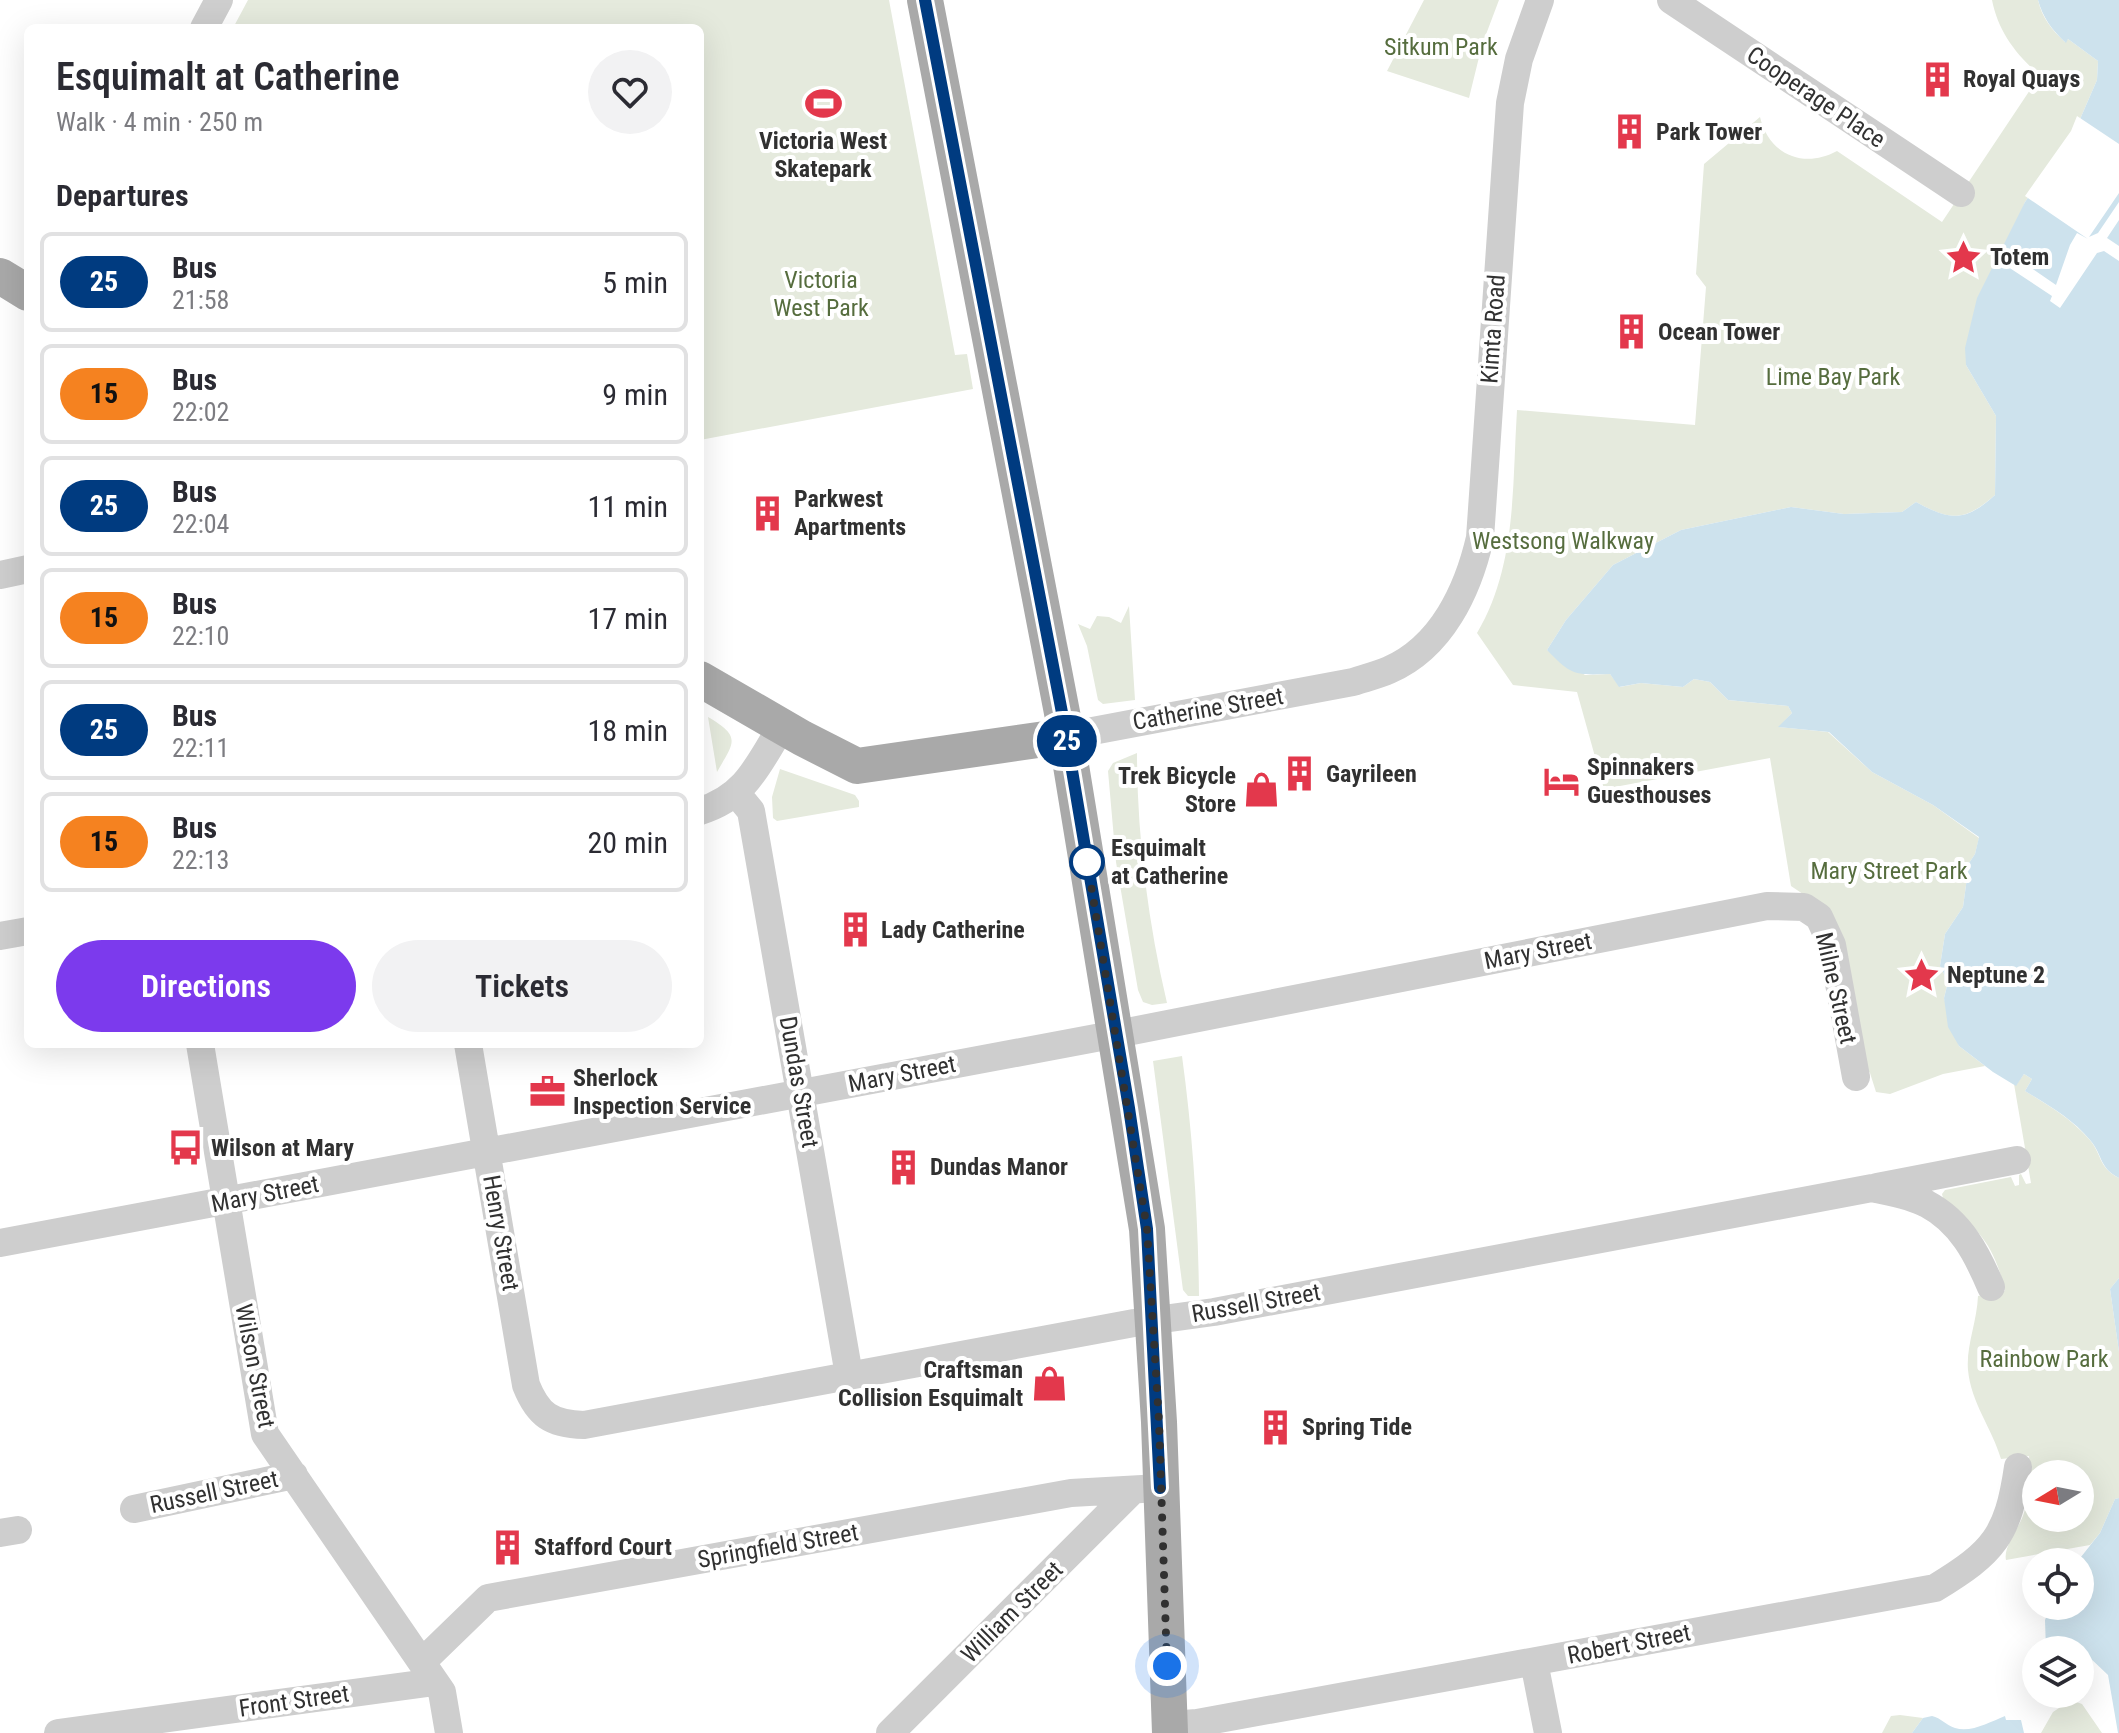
<!DOCTYPE html>
<html lang="en">
<head>
<meta charset="utf-8">
<style>
  :root { --surface:#fff; --page:#f2f2f3; --text:#2b2b33; --muted:#7c7c81; --line:#e1e1e2; --accent:#7c3aed }
  body { margin:0; font-family:"Roboto Condensed",sans-serif; background:var(--page); color:var(--text); height:100vh; display:flex; flex-direction:column; font-size:30px; white-space:nowrap }
  * { box-sizing:border-box; margin:0 }
  p { font-size:26px; color:var(--muted) }
  .icon { flex:none; width:44px; height:44px; fill:none; stroke:currentColor; stroke-width:2; stroke-linecap:round; stroke-linejoin:round }
  .map { position:relative; flex:1; overflow:hidden }
  .side { position:absolute; left:24px; top:24px; width:680px; height:1024px; display:flex; flex-direction:column; background:var(--surface); border-radius:12px; box-shadow:0 8px 32px #0002 }
  .side>* { flex:none }
  .badge { padding:0 16px; border-radius:26px; font-size:28px; line-height:52px }
  .needle { width:52px; rotate:260deg }
  .controls { position:absolute; left:2022px; top:1460px; display:grid; gap:16px }
  .controls a { display:grid; place-items:center; width:72px; height:72px; border-radius:50%; background:var(--surface); box-shadow:0 8px 32px #0002; font-size:40px }
  .you { position:absolute; width:40px; height:40px; margin:-20px; border:6px solid #fff; border-radius:50%; background:#1a73e8; box-shadow:0 0 0 12px #1a73e833 }
  .map>.badge { position:absolute; translate:-50% -50%; box-shadow:0 0 0 4px #fff }
  h2 { padding:0 32px; font-size:30px; line-height:72px }
  .round { display:grid; place-items:center; flex:none; width:84px; height:84px; border-radius:42px; background:var(--page) }
  .head { display:flex; align-items:center; justify-content:space-between; height:136px; padding:0 32px }
  h1 { font-size:38px; font-weight:600; line-height:60px }
  .button { display:flex; gap:16px; margin-top:auto; padding:16px 32px }
  .button a { flex:1; height:92px; border-radius:48px; background:var(--accent); color:#fff; font-size:32px; font-weight:600; line-height:92px; text-align:center }
  .button a+a { background:var(--page); color:var(--text) }
  ul { padding:0; list-style:none }
  li { display:flex; align-items:center; gap:24px; height:100px; margin:0 16px 12px; padding:0 16px; border:4px solid var(--line); border-radius:12px }
  li div { flex:1 }
  li b { display:block; font-size:30px }
  li em { font-style:normal }
  li .badge { min-width:88px; font-weight:700; text-align:center }
  .map>svg:first-child { display:block }
  .green { fill:#e5eadd; fill-rule:evenodd }
  .water { fill:#cde2ed }
  .pier { fill:#fff }
  .lines { fill:none; stroke-linecap:round; stroke-linejoin:round }
  .minor { stroke:#cecece; stroke-width:28 }
  .major { stroke:#a9a9a9; stroke-width:36 }
  .line-casing { stroke:#fff; stroke-width:18 }
  .line { stroke:#003b80; stroke-width:12 }
  .walk { stroke:#313131; stroke-width:8; stroke-dasharray:0 14.4 }
  .stop-dot { fill:#fff; stroke:#003b80; stroke-width:4 }
  .labels { text-anchor:middle; stroke-width:8; stroke-linejoin:round; paint-order:stroke }
  .park-label { font-size:24px; fill:#566d3e; stroke:#fff }
  .poi-label { font-size:24px; font-weight:bold; fill:#313131; stroke:#fff; text-anchor:start }
  .street-label { font-size:24px; fill:#313131; stroke:#fff }
  .stop-label { font-size:24px; font-weight:bold; fill:#313131; stroke:#fff; text-anchor:start }
</style>
</head>
<body>
<div class="map">
<svg width="2119" height="1733" viewBox="0 0 2119 1733">
  <rect width="100%" height="100%" fill="#fff"/>
  <path class="green" d="M 248,0 L 889,0 L 955,355 L 967,354 L 973,389 L 700,440 L 700,28 L 233,28 Z
    M 1424,0 L 1499,0 L 1482,45 L 1469,98 L 1387,71 Z
    M 1992,0 L 2038,0 C 2042,18 2052,30 2065,42 L 2068,39 L 2098,61 L 2097,80 L 2074,133 L 2025,202 L 1966,365 L 1996,416 L 1995,495 C 1964,522 1951,521 1916,502 L 1902,512 L 1844,514 L 1791,507 L 1681,530 L 1613,565 L 1566,620 L 1547,650 L 1585,675 L 1610,674 L 1620,687 L 1641,683 L 1683,687 L 1694,679 L 1710,682 L 1728,700 L 1788,706 L 1792,713 L 1779,727 L 1828,732 L 1872,772 L 1933,805 L 1979,838 L 1975,854 L 1969,863 L 1963,907 L 1945,934 L 1940,966 L 1948,982 L 1944,998 L 1959,1046 L 1985,1066 L 1943,1074 L 1890,1094 L 1876,1092 L 1870,1073 L 1862,1064 L 1809,898 L 1791,886 L 1770,758 L 1604,789 L 1577,692 L 1513,685 L 1477,633 C 1517,566 1512,486 1517,410 L 1695,425 L 1706,287 L 1696,274 L 1704,164 L 1760,117 C 1769,155 1804,169 1837,151 L 1942,222 L 2040,75 C 2016,55 1998,31 1992,0 Z
    M 1129,606 L 1135,700 L 1103,704 L 1098,700 L 1087,646 L 1078,624 L 1090,629 L 1097,616 L 1109,617 L 1121,623 Z
    M 708,717 C 742,737 734,742 717,772 Z
    M 1137,753 C 1137,836 1148,922 1167,1003 L 1152,1005 L 1143,1002 L 1138,990 L 1116,862 L 1108,771 L 1113,763 Z
    M 780,769 L 855,795 L 859,801 L 859,807 L 777,821 L 773,818 L 772,797 Z
    M 1182,1056 C 1193,1136 1198,1215 1199,1296 L 1188,1296 L 1183,1290 L 1153,1061 Z
    M 2024,1074 L 2032,1079 L 2025,1091 C 2048,1105 2070,1118 2088,1138 C 2103,1154 2097,1167 2119,1178 L 2119,1278 L 2110,1289 L 2119,1352 L 2119,1498 L 2115,1499 L 2100,1533 L 2090,1545 L 2006,1560 C 2003,1546 2020,1527 2024,1513 C 2030,1495 2031,1475 2029,1456 L 2001,1459 C 1992,1428 1971,1403 1968,1370 C 1966,1346 1977,1322 1978,1296 L 2005,1291 C 1994,1243 1978,1230 1943,1198 L 1942,1194 L 1945,1190 L 2011,1177 L 2015,1186 L 2019,1185 L 2019,1175 L 2021,1174 L 2026,1184 L 2031,1183 L 2014,1084 L 2016,1085 ZM 2036,1474 L 2080,1474 L 2080,1518 L 2036,1518 Z
    M 2071,1700 L 2082,1704 L 2102,1733 L 2041,1733 L 2053,1712 Z
    M 1900,1715 L 1923,1718 L 1912,1733 L 1882,1733 L 1891,1716 Z"/>
  <path class="water" d="M 2038,0 L 2119,0 L 2119,1178 C 2099,1168 2103,1155 2090,1140 C 2073,1119 2048,1105 2025,1091 L 2032,1079 L 2024,1074 L 2016,1086 L 1993,1072 L 1959,1046 L 1948,1027 L 1944,998 L 1948,982 L 1940,966 L 1945,934 L 1963,907 L 1969,863 L 1975,854 L 1979,837 L 1933,805 L 1872,772 L 1829,732 L 1778,727 L 1792,713 L 1788,706 L 1728,700 L 1710,682 L 1694,679 L 1683,687 L 1641,683 L 1619,687 L 1610,674 C 1575,675 1572,676 1547,650 L 1566,620 L 1613,565 L 1681,530 L 1791,507 L 1844,514 L 1902,512 L 1916,502 C 1951,521 1965,522 1995,495 L 1996,416 L 1966,365 L 1965,348 L 1977,298 L 2025,202 L 2074,133 L 2097,80 L 2098,61 L 2068,39 L 2066,43 C 2052,30 2043,18 2038,0 Z
    M 2119,1278 L 2119,1352 L 2110,1289 Z
    M 2119,1498 L 2119,1733 L 2118,1733 L 2108,1675 L 2088,1656 L 2080,1664 L 2080,1650 L 2046,1650 L 2045,1620 L 2051,1606 L 2080,1606 L 2080,1562 L 2077,1562 L 2100,1533 L 2115,1499 Z
    M 1932,1716 C 1941,1718 1946,1725 1955,1728 C 1971,1733 1990,1722 2005,1716 L 2006,1720 L 2021,1720 L 2024,1733 L 1912,1733 L 1923,1718 Z"/>
  <path class="pier" d="M 2077,116 L 2119,144 L 2119,193 L 2089,237 L 2098,233 L 2119,202 L 2119,220 L 2107,238 L 2119,246 L 2119,261 L 2104,251 L 2097,253 L 2060,308 L 2050,301 L 2052,296 L 1993,257 L 1999,246 L 2056,285 L 2070,245 L 2077,233 L 2088,239 L 2025,196 L 2071,131 Z"/>
  <g class="lines">
    <path class="minor" d="M 1671,0 L 1961,193
      M 204,28 L 219,0
      M 0,575 L 28,569
      M 1066,736 L 1353,682 C 1365,678 1378,675 1389,670 C 1442,647 1468,590 1480,538 L 1510,103 L 1519,59 L 1540,0
      M 737,794 L 751,811 L 849,1375
      M 700,811 C 746,797 758,765 782,726
      M 0,936 L 28,931
      M 200,1044 L 265,1434 L 442,1692 L 449,1733
      M 468,1044 L 526,1385 C 538,1415 551,1424 584,1425 L 1134,1323 L 1214,1312 L 1872,1188 C 1890,1192 1911,1195 1927,1204 C 1961,1222 1977,1254 1991,1287
      M 1877,1187 L 2017,1160
      M 0,1243 L 1117,1034 L 1767,906 L 1804,907 L 1819,917 L 1832,945 L 1856,1077
      M 134,1509 L 294,1475
      M 0,1533 L 18,1530
      M 422,1662 L 488,1598 L 1071,1493 L 1160,1488
      M 1534,1662 L 1548,1733
      M 1170,1725 L 1197,1723 L 1935,1588 C 1994,1552 2008,1536 2018,1467
      M 58,1733 L 435,1682
      M 890,1733 L 1133,1490"/>
    <path class="major" d="M 925,0 L 1064,723 L 1147,1229 L 1159,1422 L 1170,1733
      M 0,276 L 28,293
      M 700,679 L 802,738 L 857,766 L 1066,736"/>
  </g>
  <g class="lines">
    <defs>
      <path id="line" d="M 925,0 L 1064,723 L 1129,1108 L 1147,1229 L 1160,1488"/>
    </defs>
    <use href="#line" class="line-casing"/>
    <use href="#line" class="line"/>
    <path class="walk" d="M 1087,862 L 1086,854 L 1147,1229 L 1159,1422 L 1167,1666"/>
  </g>
  <defs>
    <symbol id="building-bare" viewBox="-9 -9 18 18"><path d="M-4-6H4V6H1V3H-1V6H-4ZM-2.5-4.3h1.7v1.8h-1.7ZM.8-4.3h1.7v1.8H.8ZM-2.5-1h1.7V.8h-1.7ZM.8-1h1.7V.8H.8Z" fill="#e3384c" stroke="#fff" stroke-width="2.5" paint-order="stroke"/></symbol>
    <symbol id="stadium-bare" viewBox="-9 -9 18 18"><path d="M0-5a6.5 5 0 1 0 0 10a6.5 5 0 1 0 0-10ZM-3.5-1.8h7v3.6h-7Z" fill="#e3384c" stroke="#fff" stroke-width="2.5" paint-order="stroke"/></symbol>
    <symbol id="sight-bare" viewBox="-9 -9 18 18"><path d="M0-6L1.8-2.2L6-1.7L2.9 1.2L3.7 5.4L0 3.3L-3.7 5.4L-2.9 1.2L-6-1.7L-1.8-2.2Z" fill="#e3384c" stroke="#fff" stroke-width="2.5" paint-order="stroke"/></symbol>
    <symbol id="hotel-bare" viewBox="-9 -9 18 18"><path d="M-6-4.5h1.5V1H6V5H4.5V3h-9V5H-6ZM-4 0a1.8 1.8 0 1 1 3.6 0ZM.5 0V-2.5h3Q6-2.5 6 0Z" fill="#e3384c" stroke="#fff" stroke-width="2.5" paint-order="stroke"/></symbol>
    <symbol id="shop-bare" viewBox="-9 -9 18 18"><path d="M-5-2.5h2.3a2.7 3.5 0 0 1 5.4 0H5L5.5 6h-11ZM-1.5-2.5h3a1.5 2.3 0 0 0-3 0Z" fill="#e3384c" stroke="#fff" stroke-width="2.5" paint-order="stroke"/></symbol>
    <symbol id="office-bare" viewBox="-9 -9 18 18"><path d="M-6-3h4V-5.5h4V-3h4V5H-6ZM-1-4.5V-3h2v-1.5ZM-6 0V1H6V0Z" fill="#e3384c" stroke="#fff" stroke-width="2.5" paint-order="stroke"/></symbol>
    <symbol id="bus-bare" viewBox="-9 -9 18 18"><path d="M-5-6H5V4H4V6H2V4H-2V6H-4V4H-5ZM-3.5-4V0h7V-4ZM-3.5 1.2v1.5H-2V1.2ZM2 1.2v1.5H3.5V1.2Z" fill="#e3384c" stroke="#fff" stroke-width="2.5" paint-order="stroke"/></symbol>
  </defs>
  <g fill-rule="evenodd">
    <use href="#building-bare" x="1912" y="54" width="51" height="51"/>
    <use href="#stadium-bare" x="798" y="78" width="51" height="51"/>
    <use href="#building-bare" x="1604" y="106" width="51" height="51"/>
    <use href="#sight-bare" x="1938" y="232" width="51" height="51"/>
    <use href="#building-bare" x="1606" y="306" width="51" height="51"/>
    <use href="#building-bare" x="742" y="488" width="51" height="51"/>
    <use href="#building-bare" x="1274" y="748" width="51" height="51"/>
    <use href="#hotel-bare" x="1536" y="756" width="51" height="51"/>
    <use href="#shop-bare" x="1236" y="764" width="51" height="51"/>
    <use href="#building-bare" x="830" y="904" width="51" height="51"/>
    <use href="#sight-bare" x="1896" y="950" width="51" height="51"/>
    <use href="#office-bare" x="522" y="1066" width="51" height="51"/>
    <use href="#bus-bare" x="160" y="1122" width="51" height="51"/>
    <use href="#building-bare" x="878" y="1142" width="51" height="51"/>
    <use href="#shop-bare" x="1024" y="1358" width="51" height="51"/>
    <use href="#building-bare" x="1250" y="1402" width="51" height="51"/>
    <use href="#building-bare" x="482" y="1522" width="51" height="51"/>
  </g>
  <circle class="stop-dot" cx="1087" cy="862" r="16"/>
  <g class="labels">
    <g class="park-label">
      <text x="1441" y="55">Sitkum Park</text>
      <text x="821" y="288">Victoria<tspan x="821" dy="28">West Park</tspan></text>
      <text x="1833" y="385">Lime Bay Park</text>
      <text x="1563" y="549">Westsong Walkway</text>
      <text x="1889" y="879">Mary Street Park</text>
      <text x="2044" y="1367">Rainbow Park</text>
    </g>
    <g class="poi-label">
      <text x="1963" y="87">Royal Quays</text>
      <text x="1656" y="140">Park Tower</text>
      <text x="823" y="149" text-anchor="middle">Victoria West<tspan x="823" dy="28">Skatepark</tspan></text>
      <text x="1990" y="265">Totem</text>
      <text x="1658" y="340">Ocean Tower</text>
      <text x="794" y="507">Parkwest<tspan x="794" dy="28">Apartments</tspan></text>
      <text x="1587" y="775">Spinnakers<tspan x="1587" dy="28">Guesthouses</tspan></text>
      <text x="1326" y="782">Gayrileen</text>
      <text x="1236" y="784" text-anchor="end">Trek Bicycle<tspan x="1236" dy="28">Store</tspan></text>
      <text x="881" y="938">Lady Catherine</text>
      <text x="1947" y="983">Neptune 2</text>
      <text x="573" y="1086">Sherlock<tspan x="573" dy="28">Inspection Service</tspan></text>
      <text x="211" y="1156">Wilson at Mary</text>
      <text x="930" y="1175">Dundas Manor</text>
      <text x="1023" y="1378" text-anchor="end">Craftsman<tspan x="1023" dy="28">Collision Esquimalt</tspan></text>
      <text x="1302" y="1435">Spring Tide</text>
      <text x="534" y="1555">Stafford Court</text>
    </g>
    <g class="street-label">
      <text transform="translate(1816 97) rotate(34)" y="8">Cooperage Place</text>
      <text transform="translate(1493 329) rotate(-86)" y="8">Kimta Road</text>
      <text transform="translate(1208 709) rotate(-10)" y="8">Catherine Street</text>
      <text transform="translate(1538 951) rotate(-11)" y="8">Mary Street</text>
      <text transform="translate(1836 988) rotate(77)" y="8">Milne Street</text>
      <text transform="translate(902 1074) rotate(-11)" y="8">Mary Street</text>
      <text transform="translate(799 1082) rotate(80)" y="8">Dundas Street</text>
      <text transform="translate(265 1194) rotate(-11)" y="8">Mary Street</text>
      <text transform="translate(501 1233) rotate(80)" y="8">Henry Street</text>
      <text transform="translate(1256 1303) rotate(-10)" y="8">Russell Street</text>
      <text transform="translate(255 1366) rotate(79)" y="8">Wilson Street</text>
      <text transform="translate(214 1492) rotate(-12)" y="8">Russell Street</text>
      <text transform="translate(778 1546) rotate(-10)" y="8">Springfield Street</text>
      <text transform="translate(1012 1612) rotate(-45)" y="8">William Street</text>
      <text transform="translate(1629 1644) rotate(-11)" y="8">Robert Street</text>
      <text transform="translate(294 1701) rotate(-8)" y="8">Front Street</text>
    </g>
    <g class="stop-label">
      <text x="1111" y="856">Esquimalt<tspan x="1111" dy="28">at Catherine</tspan></text>
    </g>
  </g>
</svg>
<div class="controls">
<a><svg class="needle" viewBox="-14 -14 28 28"><path d="M0-13l5 13h-10z" fill="#e53935"/><path d="M0 13l5-13h-10z" fill="#7c7c81"/></svg></a>
<a><svg class="icon" aria-label="locate" viewBox="0 0 24 24"><circle cx="12" cy="12" r="6"/><path d="M12 2v4M12 18v4M2 12h4M18 12h4"/></svg></a>
<a><svg class="icon" aria-label="layers" viewBox="0 0 24 24"><path d="M12 4l9 5-9 5-9-5zM3 14l9 5 9-5"/></svg></a>
</div>
<div class="you" style="left:1167px;top:1666px"></div>
<b class="badge" style="left:1067px;top:741px;background:#003b80;color:#fff">25</b>
<section class="side">
<div class="head"><div><h1>Esquimalt at Catherine</h1><p>Walk · 4 min · 250 m</p></div><a class="round"><svg class="icon" aria-label="heart" viewBox="0 0 24 24"><path d="M12 20l-8-8c-3-5 5-10 8-4 3-6 11-1 8 4z"/></svg></a></div>
<h2>Departures</h2>
<ul>
<li><span class="badge" style="background:#003b80;color:#fff">25</span><div><b>Bus</b><p>21:58</p></div><em>5 min</em></li>
<li><span class="badge" style="background:#f58220;color:#111">15</span><div><b>Bus</b><p>22:02</p></div><em>9 min</em></li>
<li><span class="badge" style="background:#003b80;color:#fff">25</span><div><b>Bus</b><p>22:04</p></div><em>11 min</em></li>
<li><span class="badge" style="background:#f58220;color:#111">15</span><div><b>Bus</b><p>22:10</p></div><em>17 min</em></li>
<li><span class="badge" style="background:#003b80;color:#fff">25</span><div><b>Bus</b><p>22:11</p></div><em>18 min</em></li>
<li><span class="badge" style="background:#f58220;color:#111">15</span><div><b>Bus</b><p>22:13</p></div><em>20 min</em></li>
</ul>
<div class="button"><a>Directions</a><a>Tickets</a></div>
</section>
</div>
</body>
</html>
